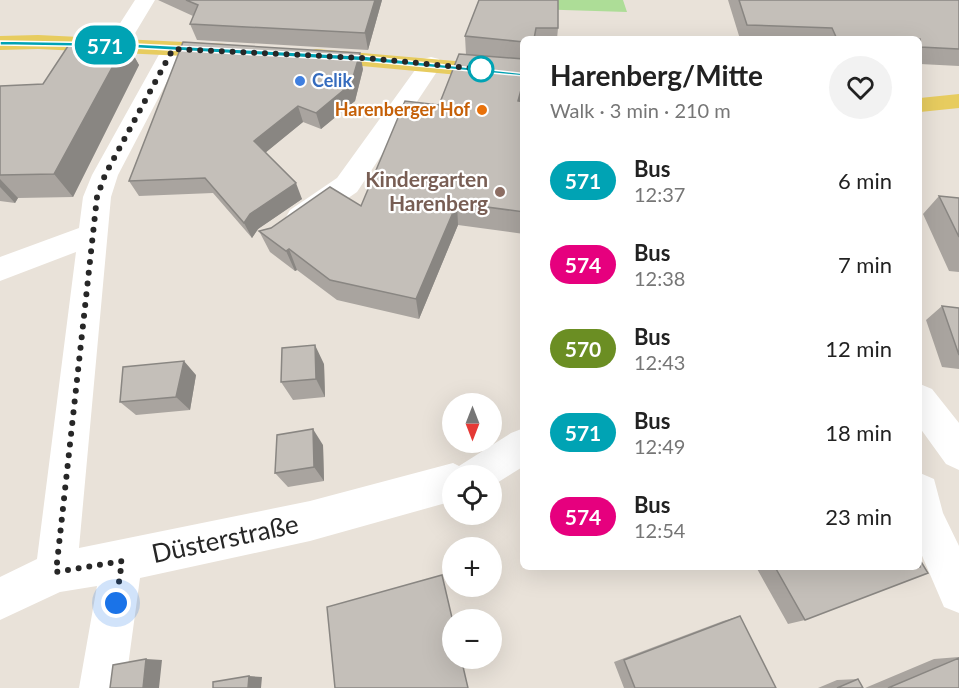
<!DOCTYPE html>
<html lang="en">
<head>
<meta charset="utf-8">
<style>
  :root { --surface:#fff; --page:#f2f2f2; --text:#222; --muted:#767676 }
  body { margin:0; font-family:Lato,sans-serif; background:var(--page); color:var(--text); height:100vh; display:flex; flex-direction:column; font-size:22px; white-space:nowrap }
  * { box-sizing:border-box; margin:0 }
  p { font-size:20px; color:var(--muted) }
  .icon { flex:none; width:33px; height:33px; fill:none; stroke:currentColor; stroke-width:2; stroke-linecap:round; stroke-linejoin:round }
  .map { position:relative; flex:1; overflow:hidden }
  .details { position:absolute; left:520px; top:36px; width:402px; height:534px; display:flex; flex-direction:column; background:var(--surface); border-radius:9px; box-shadow:0 6px 24px #0002 }
  .details>* { flex:none }
  .badge { padding:0 12px; border-radius:20px; font-size:21px; line-height:39px }
  .needle { width:39px; rotate:180deg }
  .buttons { position:absolute; left:442px; top:393px; display:grid; gap:12px }
  .buttons a { display:grid; place-items:center; width:60px; height:60px; border-radius:50%; background:var(--surface); box-shadow:0 6px 24px #0002; font-size:30px }
  .you { position:absolute; width:30px; height:30px; margin:-15px; border:4px solid #fff; border-radius:50%; background:#1a73e8; box-shadow:0 0 0 9px #1a73e833 }
  .map>.badge { position:absolute; translate:-50% -50%; box-shadow:0 0 0 3px #fff }
  .round { display:grid; place-items:center; flex:none; width:63px; height:63px; border-radius:32px; background:var(--page) }
  .headline { display:flex; align-items:center; justify-content:space-between; height:102px; padding:0 30px }
  h1 { font-size:28px; font-weight:700; line-height:45px }
  ul { padding:0; list-style:none }
  li { display:flex; align-items:center; gap:18px; height:84px; padding:0 30px }
  li div { flex:1 }
  li b { display:block; font-size:22px }
  li em { font-style:normal }
  li .badge { min-width:66px; font-weight:700; text-align:center }
  .map>svg:first-child { display:block }
  .green { fill:#addd97 }
  .lines { fill:none; stroke-linecap:round; stroke-linejoin:round }
  .minor { fill:#fff; fill-rule:evenodd }
  .major { fill:#e7cc5f; fill-rule:evenodd }
  .wall { fill:#a9a49f }
  .shaded-wall { fill:#898682 }
  .building { fill:#c4bfb9; stroke:#898682; stroke-width:1.5 }
  .line { fill:#00a3b4; stroke:#fff; stroke-width:1.5 }
  .walk { stroke:#272727; stroke-width:6; stroke-dasharray:0 10.8 }
  .stop-dot { fill:#fff; stroke:#00a3b4; stroke-width:3 }
  .shop-dot { fill:#3f7fe0; stroke:#fff; stroke-width:2 }
  .food-dot { fill:#e8710a; stroke:#fff; stroke-width:2 }
  .education-dot { fill:#8d6e63; stroke:#fff; stroke-width:2 }
  .labels { text-anchor:middle; stroke-width:4.5; stroke-linejoin:round; paint-order:stroke }
  .far-shop-label { font-size:18px; font-weight:bold; fill:#366cbe; stroke:#fff; text-anchor:start }
  .far-food-label { font-size:18px; font-weight:bold; fill:#c56008; stroke:#fff; text-anchor:end }
  .education-label { font-size:21px; font-weight:bold; fill:#785e54; stroke:#fff; text-anchor:end }
  .near-street-label { font-size:26px; fill:#272727; stroke:#fff }
</style>
</head>
<body>
<div class="map">
<svg width="959" height="688" viewBox="0 0 959 688">
  <rect width="100%" height="100%" fill="#e9e2d9"/>
  <path class="green" d="M 496,0 L 623,0 L 627,12 L 496,8 Z"/>
  <g class="lines">
    <path class="minor" d="M 135,0 L 155,0 L 125,50 L 109,50 L 106,45 Z
      M 173,42 L 181,44 L 184,49 L 118,175 L 111,197 L 79,548 L 310,501 L 453,463 L 459,466 L 511,433 L 524,428 L 524,466 L 492,486 L 492,476 L 453,476 L 453,501 L 310,541 L 140,578 L 125,688 L 79,688 L 97,586 L 60,592 L 0,620 L 0,577 L 37,559 L 76,252 L 0,281 L 0,257 L 79,228 L 83,197 L 92,175 L 162,49 L 165,44 Z
      M 431,57 L 439,59 L 442,64 L 357,192 L 310,224 L 300,227 L 290,224 L 286,217 L 290,210 L 337,178 L 423,59 Z
      M 920,384 L 932,389 L 959,423 L 959,470 L 946,464 L 920,428 Z
      M 920,473 L 934,479 L 943,513 L 959,546 L 959,613 L 944,607 L 920,551 Z"/>
    <path class="major" d="M 38,35 L 226,44 L 234,46 L 237,51 L 234,56 L 226,58 L 38,49 L 0,50 L 0,36 Z
      M 316,49 L 524,67 L 524,81 L 308,61 L 305,56 L 308,51 Z
      M 959,94 L 959,108 L 920,112 L 920,98 Z"/>
  </g>
  <path class="wall" d="M 158,0 L 382,0 L 368,50 L 197,40 L 190,24 L 193,16 Z
    M 479,0 L 558,28 L 557,39 L 524,39 L 524,95 L 522,101 L 524,102 L 524,234 L 458,225 L 419,319 L 337,300 L 297,270 L 295,271 L 270,252 L 259,231 L 361,206 L 439,105 L 466,55 L 465,36 Z
    M 728,0 L 959,0 L 959,66 L 920,64 L 920,39 L 740,39 Z
    M 126,42 L 139,65 L 73,197 L 18,198 L 15,203 L 0,201 L 0,86 L 43,84 Z
    M 363,69 L 355,101 L 321,129 L 303,122 L 265,153 L 302,199 L 258,229 L 252,238 L 213,193 L 139,196 L 129,181 Z
    M 939,196 L 959,198 L 959,272 L 949,271 L 923,214 Z
    M 524,259 L 524,284 L 520,283 L 522,262 Z
    M 942,306 L 959,308 L 959,369 L 942,367 L 926,320 Z
    M 324,364 L 325,397 L 293,400 L 281,382 Z
    M 196,375 L 190,410 L 136,415 L 120,402 Z
    M 323,445 L 324,481 L 288,487 L 275,473 Z
    M 756,567 L 920,567 L 805,620 L 788,624 Z
    M 740,616 L 776,688 L 624,688 L 614,662 L 723,621 Z
    M 959,657 L 959,688 L 865,688 L 934,659 Z
    M 858,679 L 863,688 L 818,688 L 837,680 Z"/>
  <path class="shaded-wall" d="M 375,0 L 382,0 L 368,50 L 365,33 Z
    M 126,42 L 139,65 L 73,197 L 54,174 Z
    M 360,53 L 363,69 L 355,101 L 321,129 L 316,113 Z
    M 524,79 L 524,95 L 516,124 L 518,101 Z
    M 298,106 L 303,122 L 260,157 L 254,141 Z
    M 0,179 L 18,198 L 15,203 L 0,187 Z
    M 296,183 L 302,199 L 258,229 L 252,238 L 244,223 L 250,214 Z
    M 457,203 L 458,225 L 419,319 L 416,299 Z
    M 289,249 L 297,270 L 295,271 L 286,251 Z
    M 315,345 L 324,364 L 325,397 L 316,379 Z
    M 184,361 L 196,375 L 190,410 L 176,397 Z
    M 313,429 L 323,445 L 324,481 L 314,467 Z
    M 146,659 L 162,660 L 159,688 L 143,688 Z
    M 249,676 L 262,677 L 261,688 L 248,688 Z"/>
  <path class="building" d="M 186,0 L 375,0 L 365,33 L 190,24 L 198,5 Z
    M 479,0 L 558,0 L 558,28 L 536,28 L 534,39 L 524,39 L 524,42 L 465,36 Z
    M 739,0 L 959,0 L 959,49 L 920,47 L 920,39 L 837,39 L 832,28 L 747,25 Z
    M 126,42 L 54,174 L 0,175 L 0,86 L 43,84 L 70,43 Z
    M 183,42 L 360,53 L 351,84 L 316,113 L 298,106 L 254,141 L 296,183 L 250,214 L 244,223 L 205,178 L 129,181 Z
    M 459,54 L 524,59 L 524,79 L 518,101 L 524,102 L 524,212 L 457,203 L 416,299 L 330,280 L 289,249 L 286,251 L 259,231 L 271,228 L 330,187 L 361,206 L 405,101 L 439,105 Z
    M 939,196 L 959,198 L 959,237 Z
    M 942,306 L 959,308 L 959,355 Z
    M 315,345 L 316,379 L 281,382 L 282,348 Z
    M 184,361 L 176,397 L 120,402 L 123,367 Z
    M 313,429 L 314,467 L 275,473 L 277,435 Z
    M 920,560 L 928,573 L 805,620 L 775,567 L 920,567 Z
    M 442,575 L 453,622 L 453,658 L 461,658 L 468,688 L 335,688 L 327,607 Z
    M 740,616 L 776,688 L 635,688 L 624,660 Z
    M 959,658 L 959,688 L 888,688 Z
    M 146,659 L 143,688 L 110,688 L 113,665 Z
    M 249,676 L 248,688 L 213,688 L 213,682 Z
    M 858,679 L 863,688 L 837,688 Z"/>
  <path class="line" d="M 0,41 L 117,43 L 364,56 L 528,74 L 524,76 L 364,61 L 117,47 L 0,45 Z"/>
  <g class="lines">
    <path class="walk" d="M 116,603 L 122,561 L 56,572 L 97,197 L 105,175 L 173,49 L 364,58 L 481,69"/>
  </g>
  <circle class="stop-dot" cx="481" cy="69" r="12"/>
  <circle class="shop-dot" cx="300" cy="81" r="6"/>
  <circle class="food-dot" cx="482" cy="110" r="6"/>
  <circle class="education-dot" cx="500" cy="192" r="6"/>
  <g class="labels">
    <g class="far-shop-label">
      <text x="312" y="87">Celik</text>
    </g>
    <g class="far-food-label">
      <text x="470" y="116">Harenberger Hof</text>
    </g>
    <g class="education-label">
      <text x="488" y="187">Kindergarten<tspan x="488" dy="24">Harenberg</tspan></text>
    </g>
    <g class="near-street-label">
      <text transform="translate(225 539) rotate(-12)" y="9">Düsterstraße</text>
    </g>
  </g>
</svg>
<div class="buttons">
<a><svg class="needle" viewBox="-14 -14 28 28"><path d="M0-13l5 13h-10z" fill="#e53935"/><path d="M0 13l5-13h-10z" fill="#767676"/></svg></a>
<a><svg class="icon" aria-label="locate" viewBox="0 0 24 24"><circle cx="12" cy="12" r="6"/><path d="M12 2v4M12 18v4M2 12h4M18 12h4"/></svg></a>
<a>+</a>
<a>−</a>
</div>
<div class="you" style="left:116px;top:603px"></div>
<b class="badge" style="left:105px;top:45px;background:#00a3b4;color:#fff">571</b>
<section class="details">
<div class="headline"><div><h1>Harenberg/Mitte</h1><p>Walk · 3 min · 210 m</p></div><a class="round"><svg class="icon" aria-label="heart" viewBox="0 0 24 24"><path d="M12 20l-8-8c-3-5 5-10 8-4 3-6 11-1 8 4z"/></svg></a></div>
<ul>
<li><span class="badge" style="background:#00a3b4;color:#fff">571</span><div><b>Bus</b><p>12:37</p></div><em>6 min</em></li>
<li><span class="badge" style="background:#e6007e;color:#fff">574</span><div><b>Bus</b><p>12:38</p></div><em>7 min</em></li>
<li><span class="badge" style="background:#6b8e23;color:#fff">570</span><div><b>Bus</b><p>12:43</p></div><em>12 min</em></li>
<li><span class="badge" style="background:#00a3b4;color:#fff">571</span><div><b>Bus</b><p>12:49</p></div><em>18 min</em></li>
<li><span class="badge" style="background:#e6007e;color:#fff">574</span><div><b>Bus</b><p>12:54</p></div><em>23 min</em></li>
</ul>
</section>
</div>
</body>
</html>
